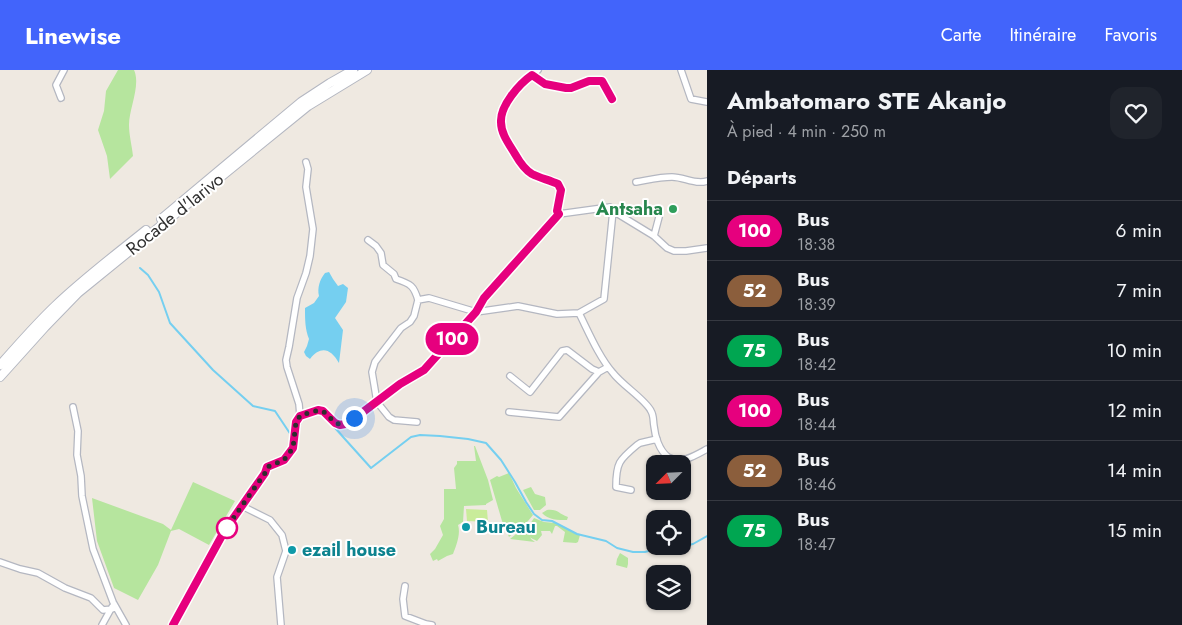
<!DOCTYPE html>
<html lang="fr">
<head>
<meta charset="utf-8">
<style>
  :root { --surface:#171b24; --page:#20242c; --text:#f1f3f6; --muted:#9ea1a6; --line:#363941; --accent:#4264fb }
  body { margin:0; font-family:Jost,sans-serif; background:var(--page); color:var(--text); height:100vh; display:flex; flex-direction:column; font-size:19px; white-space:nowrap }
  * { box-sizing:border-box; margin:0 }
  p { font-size:16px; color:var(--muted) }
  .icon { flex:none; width:28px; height:28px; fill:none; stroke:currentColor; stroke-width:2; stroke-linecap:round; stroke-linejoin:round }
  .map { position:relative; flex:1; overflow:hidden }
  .details { display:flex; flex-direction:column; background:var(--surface); width:475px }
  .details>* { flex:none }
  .badge { padding:0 10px; border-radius:16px; font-size:18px; line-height:32px }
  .needle { width:32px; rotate:246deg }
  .tools { position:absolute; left:646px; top:385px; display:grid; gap:10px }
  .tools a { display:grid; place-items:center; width:45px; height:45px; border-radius:10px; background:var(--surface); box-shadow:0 1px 4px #0004; font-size:25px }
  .you { position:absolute; width:25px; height:25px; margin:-12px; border:4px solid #fff; border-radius:50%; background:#1a73e8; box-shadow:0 0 0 8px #1a73e833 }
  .map>.badge { position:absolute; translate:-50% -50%; box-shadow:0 0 0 2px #fff }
  h2 { padding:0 20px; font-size:19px; line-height:45px }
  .round { display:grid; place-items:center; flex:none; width:52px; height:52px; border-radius:15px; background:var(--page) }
  .head { display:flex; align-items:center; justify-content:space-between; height:85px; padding:0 20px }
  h1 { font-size:24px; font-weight:700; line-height:38px }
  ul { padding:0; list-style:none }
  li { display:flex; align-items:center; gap:15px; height:60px; padding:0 20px; border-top:1px solid var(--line) }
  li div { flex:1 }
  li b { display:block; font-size:19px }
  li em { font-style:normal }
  li .badge { min-width:55px; font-weight:700; text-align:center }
  header { display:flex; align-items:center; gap:30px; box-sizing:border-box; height:70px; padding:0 25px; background:var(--accent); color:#fff }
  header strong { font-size:24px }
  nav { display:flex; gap:28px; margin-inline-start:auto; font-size:18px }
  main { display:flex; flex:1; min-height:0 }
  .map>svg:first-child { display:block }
  .green { fill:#b6e59e }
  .pitch { fill:#c9ec9a }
  .water { fill:#75cff0 }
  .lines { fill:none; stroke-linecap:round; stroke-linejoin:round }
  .stream { stroke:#75cff0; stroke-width:2 }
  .street-casing { stroke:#b4b7c1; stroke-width:8 }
  .secondary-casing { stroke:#b4b7c1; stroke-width:10 }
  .street { stroke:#fff; stroke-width:5.5 }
  .secondary { stroke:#fff; stroke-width:8 }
  .line-casing { stroke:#fff; stroke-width:11 }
  .line { stroke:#e6007e; stroke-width:8 }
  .walk { stroke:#2e2e2e; stroke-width:5; stroke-dasharray:0 9 }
  .leisure-dot { fill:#2e9e5b; stroke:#fff; stroke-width:2 }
  .culture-dot { fill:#0f9aa8; stroke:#fff; stroke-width:2 }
  .stop-dot { fill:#fff; stroke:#e6007e; stroke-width:2.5 }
  .labels { text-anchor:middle; stroke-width:4; stroke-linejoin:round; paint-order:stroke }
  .leisure-label { font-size:18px; font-weight:bold; fill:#27864d; stroke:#fff; text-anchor:end }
  .street-label { font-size:18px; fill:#2e2e2e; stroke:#fff }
  .culture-label { font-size:18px; font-weight:bold; fill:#0d838f; stroke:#fff; text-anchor:start }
</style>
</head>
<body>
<header>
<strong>Linewise</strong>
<nav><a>Carte</a><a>Itinéraire</a><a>Favoris</a></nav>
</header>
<main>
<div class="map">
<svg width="707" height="555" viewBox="0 0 707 555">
  <rect width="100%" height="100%" fill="#efe9e1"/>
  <path class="green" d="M 118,0 L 134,0 C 141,15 129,39 129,55 C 129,65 132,76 133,86 L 110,109 L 107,86 L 98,60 L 104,41 L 106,21 Z
    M 474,376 L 475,376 L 488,410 L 493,430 L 486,434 L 486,435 L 464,436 L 463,452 L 458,455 C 461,464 456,476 453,484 L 447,486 L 438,491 L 437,489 L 433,491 L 430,484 L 435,479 L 443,465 L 440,456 L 444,449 L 444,419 L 456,419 L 454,398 L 457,394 L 457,391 L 476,391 Z
    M 509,403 L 516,418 L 533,445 L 528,451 L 509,467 L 502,451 L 490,410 L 497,406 L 499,407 Z
    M 193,412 L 235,431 L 209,475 L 179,459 L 171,461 L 158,495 L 138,530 L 114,518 L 97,471 L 92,428 L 163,454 L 171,460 Z
    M 531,417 L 535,424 L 545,427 L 546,435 L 540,440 L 534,440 L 523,420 Z
    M 547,440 C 559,439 558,444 568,447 L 567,450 C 558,450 548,450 542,443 Z
    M 534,448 L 544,452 L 555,453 L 580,465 L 578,472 L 576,473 L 563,472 L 565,462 L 557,456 L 555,456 L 552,464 L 550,461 L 541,461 L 542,465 L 537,471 L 531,468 L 530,466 L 531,469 L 535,472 L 510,469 L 521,460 L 527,461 L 529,463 L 528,457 Z
    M 620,483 L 628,488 L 628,494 L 627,498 L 616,495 L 617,489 Z"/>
  <path class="pitch" d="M 466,439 L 487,440 L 488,452 L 467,451 Z"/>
  <path class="water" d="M 329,202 L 333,209 L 338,216 L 343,214 L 348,218 L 346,232 L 335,248 L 343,260 L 339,293 C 331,279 321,275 310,289 L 306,286 L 304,282 L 307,276 L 309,269 C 305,259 305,249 305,238 L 314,233 L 319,226 C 317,218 320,209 325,203 Z"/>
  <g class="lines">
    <path class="stream" d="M 140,198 L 148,205 L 159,222 L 170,253 L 213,300 L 253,336 L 275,341 L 291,365 L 298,365 L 301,350 L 321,343
      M 326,348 L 371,398 L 411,367 L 420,365 L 440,366 L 468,369 L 486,373 L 501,390 L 515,412 L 526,432 L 534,444 L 542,450 L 552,451 L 577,464 L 606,471 L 617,478 L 633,482 L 645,482 L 659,478 L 671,477 L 675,478 L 693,474 L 707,466"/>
    <defs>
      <path id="street" d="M 681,0 L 691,29 L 707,32
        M 532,5 L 545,14 L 566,18 L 571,18 L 589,11 L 602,11 L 612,29
        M 61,28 L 56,15 L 64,0
        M 306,92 L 308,99 L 306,117 L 313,159 L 310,186 L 306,203 L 297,228 L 289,277 L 286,290 L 287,297 L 299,334 L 300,346 L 318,340 L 323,341 L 335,353 L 340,355 L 345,354 L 363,342 L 400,314 L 424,300 L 476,242 L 484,228 L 559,144
        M 636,112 C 648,110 660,107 672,107 C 684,107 696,115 707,111
        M 613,141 L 654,166 L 667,178 L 674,181 L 686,181 L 707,178
        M 654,166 L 659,147
        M 368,170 L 376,176 L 381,183 L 383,195 L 394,204 L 396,209 C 411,214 414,216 418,230
        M 579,243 C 589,263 599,287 613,303 C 622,315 646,330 651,341 C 654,346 653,351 654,356 C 655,366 659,380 668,387 C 681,395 696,385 707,379
        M 510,306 L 530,322 L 562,281 L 567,280 L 592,299 L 599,302 L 608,297
        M 73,337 L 78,361 L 77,385 L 81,406 L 82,426 L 93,479 L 113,532 L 126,555
        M 509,342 L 559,347 L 599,302
        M 417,352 L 394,350 L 389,347 L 377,332 L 372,302 L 375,292 L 381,284 L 401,258 L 410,252 L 414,246 L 418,230 L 429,228 L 476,242 L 518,236 L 557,244 L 579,243 L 604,229 L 613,141 L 610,137 L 559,144 L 557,141 L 561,120 L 558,114 C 549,110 540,108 532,104 C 524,99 518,88 512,80 C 507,72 501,62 501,52 C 500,32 524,11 538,0
        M 631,420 L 616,417 C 616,393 619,390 637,375 L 640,373 L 657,369
        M 240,438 L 246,438 L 270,450 L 282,465 L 286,481 L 277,507 L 281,555
        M 0,492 L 20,499 L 38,503 L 65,518 L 91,528 L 103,540 L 112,539
        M 405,516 L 403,529 L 405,546 L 426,554 L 432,555
        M 102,555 L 112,537
        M 173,555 L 225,460 L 265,403 L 267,397 L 284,390 L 293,378 L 296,353 L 300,346"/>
      <path id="secondary" d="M 161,149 L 301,32 L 330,13 L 353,0
        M 0,295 C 18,275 35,255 55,236 C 83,209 115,185 146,160
        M 0,307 L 45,257 L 78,223 L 308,36 L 367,0"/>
    </defs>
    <use href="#street" class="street-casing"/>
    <use href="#secondary" class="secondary-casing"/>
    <use href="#street" class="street"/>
    <use href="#secondary" class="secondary"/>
  </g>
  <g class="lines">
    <defs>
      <path id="line" d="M 173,555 L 225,460 L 265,403 L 267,397 L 284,390 L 293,378 L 296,352 L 300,346 L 318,340 L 323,341 L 335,353 L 340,355 L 345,354 L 363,342 L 400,314 L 424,300 L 476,242 L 484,228 L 559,144 L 557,141 L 561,120 L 558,114 C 549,110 540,108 532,104 C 525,100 519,91 515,84 C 509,74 501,64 501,52 C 500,36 519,14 532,5 L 545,14 L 566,18 L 571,18 L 589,11 L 602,11 L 612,29"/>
    </defs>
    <use href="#line" class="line-casing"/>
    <use href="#line" class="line"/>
    <path class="walk" d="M 227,458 L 225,460 L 265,403 L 267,397 L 284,390 L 293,378 L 296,352 L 300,346 C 306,344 314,340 320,341 C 324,341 324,342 327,345 C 339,356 339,357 354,348"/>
  </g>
  <circle class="leisure-dot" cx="673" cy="139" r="5"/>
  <g class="culture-dot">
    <circle cx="466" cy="457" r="5"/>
    <circle cx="292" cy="480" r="5"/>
  </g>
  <circle class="stop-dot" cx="227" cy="458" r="10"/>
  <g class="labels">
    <g class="leisure-label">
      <text x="663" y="145">Antsaha</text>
    </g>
    <g class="street-label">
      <text transform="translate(175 144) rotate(-39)" y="6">Rocade d'Iarivo</text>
    </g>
    <g class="culture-label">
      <text x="476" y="463">Bureau</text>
      <text x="302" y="486">ezail house</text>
    </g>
  </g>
</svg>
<div class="tools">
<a><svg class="needle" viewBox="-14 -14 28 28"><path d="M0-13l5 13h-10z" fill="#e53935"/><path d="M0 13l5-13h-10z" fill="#9ea1a6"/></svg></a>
<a><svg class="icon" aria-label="locate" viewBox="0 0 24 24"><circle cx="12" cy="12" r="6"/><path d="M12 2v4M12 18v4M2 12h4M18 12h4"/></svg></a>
<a><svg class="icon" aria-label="layers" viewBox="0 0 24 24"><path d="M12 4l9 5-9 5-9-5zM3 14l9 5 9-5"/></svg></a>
</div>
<div class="you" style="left:354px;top:348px"></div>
<b class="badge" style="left:452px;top:269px;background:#e6007e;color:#fff">100</b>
</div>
<section class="details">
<div class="head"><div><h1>Ambatomaro STE Akanjo</h1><p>À pied · 4 min · 250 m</p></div><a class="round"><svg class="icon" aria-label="heart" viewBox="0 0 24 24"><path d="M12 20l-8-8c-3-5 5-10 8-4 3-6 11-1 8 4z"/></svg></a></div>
<h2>Départs</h2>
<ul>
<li><span class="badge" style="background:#e6007e;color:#fff">100</span><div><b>Bus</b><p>18:38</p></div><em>6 min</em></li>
<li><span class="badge" style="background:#8b5e3c;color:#fff">52</span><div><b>Bus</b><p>18:39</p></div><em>7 min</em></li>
<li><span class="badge" style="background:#00a651;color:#fff">75</span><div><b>Bus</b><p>18:42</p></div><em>10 min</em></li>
<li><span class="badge" style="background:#e6007e;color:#fff">100</span><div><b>Bus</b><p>18:44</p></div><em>12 min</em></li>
<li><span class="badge" style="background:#8b5e3c;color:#fff">52</span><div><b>Bus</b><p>18:46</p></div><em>14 min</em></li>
<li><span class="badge" style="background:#00a651;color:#fff">75</span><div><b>Bus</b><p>18:47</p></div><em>15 min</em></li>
</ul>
</section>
</main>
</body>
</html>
